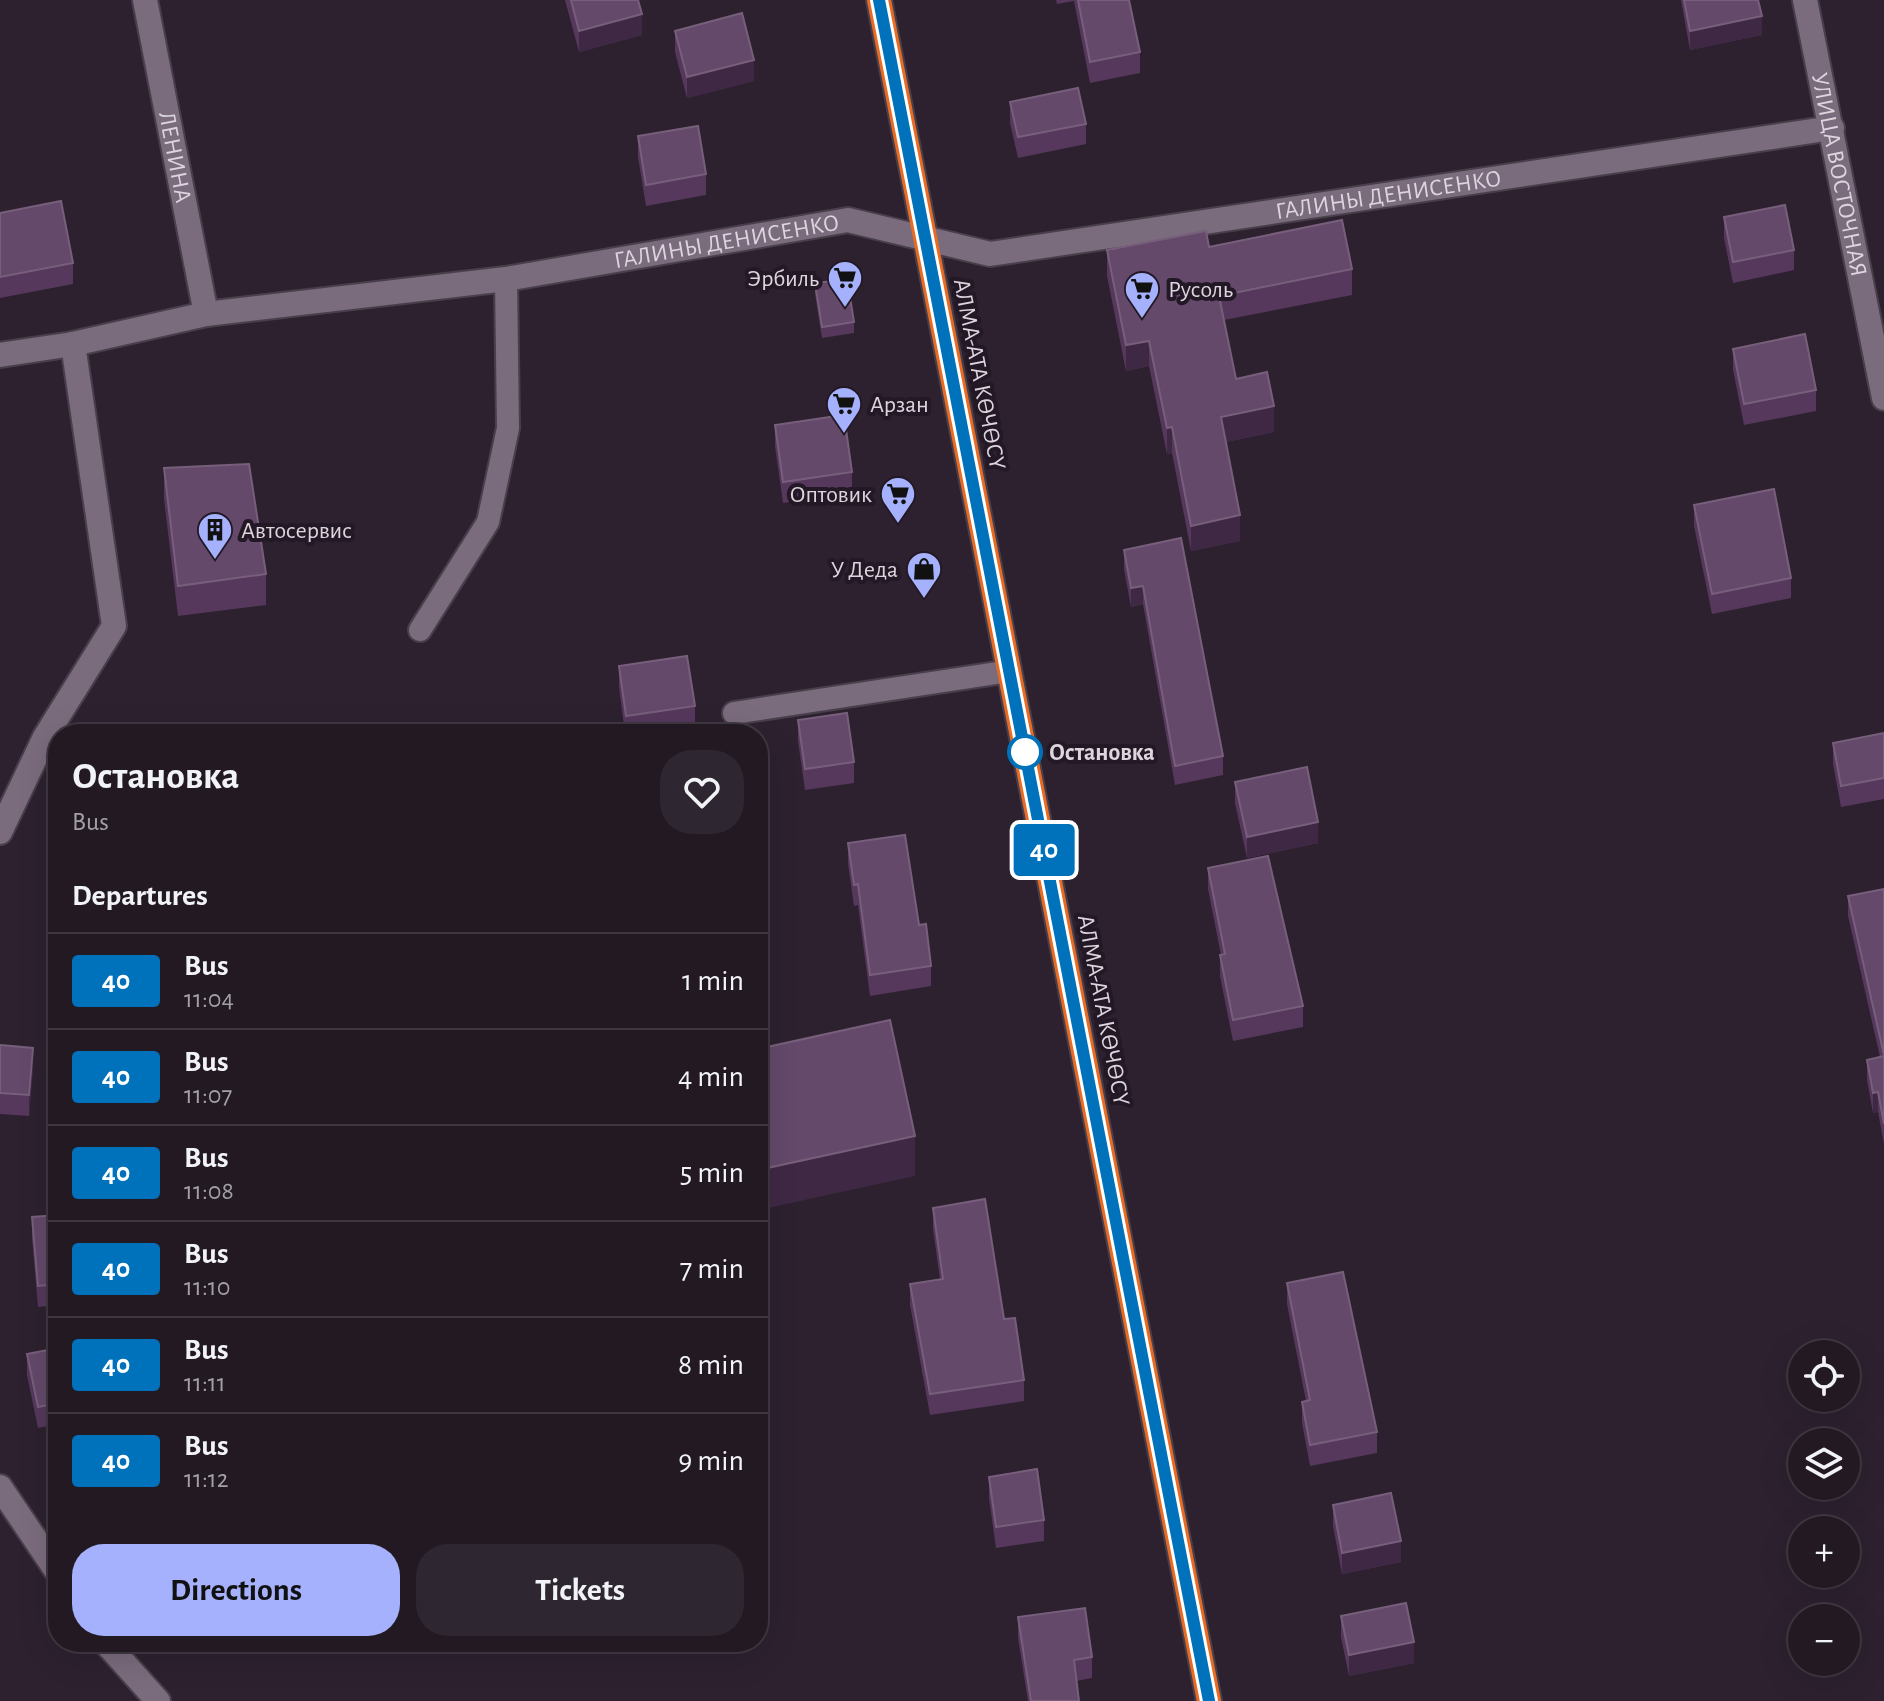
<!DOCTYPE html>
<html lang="en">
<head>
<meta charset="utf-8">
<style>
  :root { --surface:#221923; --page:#2e2630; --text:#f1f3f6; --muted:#a2a0a6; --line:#3f3841; --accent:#a5b1fc }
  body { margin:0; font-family:"Alegreya Sans",sans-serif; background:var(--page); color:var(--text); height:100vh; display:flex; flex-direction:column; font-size:30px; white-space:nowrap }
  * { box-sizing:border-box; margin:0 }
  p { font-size:26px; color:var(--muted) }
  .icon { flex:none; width:44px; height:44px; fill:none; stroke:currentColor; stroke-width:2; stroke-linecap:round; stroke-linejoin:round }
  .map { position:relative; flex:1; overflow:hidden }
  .panel { position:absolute; left:48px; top:724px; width:720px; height:928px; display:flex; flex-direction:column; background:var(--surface); border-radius:32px; box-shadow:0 8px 32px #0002,0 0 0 2px var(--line) }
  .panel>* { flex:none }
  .badge { padding:0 16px; border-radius:6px; font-size:28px; line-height:52px }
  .controls { position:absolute; left:1788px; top:1340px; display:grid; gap:16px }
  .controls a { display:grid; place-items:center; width:72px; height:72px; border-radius:50%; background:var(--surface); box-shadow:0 8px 32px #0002,0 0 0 2px var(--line); font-size:40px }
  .map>.badge { position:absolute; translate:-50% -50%; box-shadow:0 0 0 4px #fff }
  h2 { padding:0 24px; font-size:30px; line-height:72px }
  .round { display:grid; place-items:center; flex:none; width:84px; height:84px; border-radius:32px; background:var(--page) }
  .head { display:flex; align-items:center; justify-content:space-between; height:136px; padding:0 24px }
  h1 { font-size:38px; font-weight:600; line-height:60px }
  .cta { display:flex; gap:16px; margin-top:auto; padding:16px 24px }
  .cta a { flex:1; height:92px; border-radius:32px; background:var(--accent); color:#111; font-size:32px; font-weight:600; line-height:92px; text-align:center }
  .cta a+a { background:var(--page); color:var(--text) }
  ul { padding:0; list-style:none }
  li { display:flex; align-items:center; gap:24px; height:96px; padding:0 24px; border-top:2px solid var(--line) }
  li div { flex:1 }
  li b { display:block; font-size:30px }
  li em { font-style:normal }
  li .badge { min-width:88px; font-weight:700; text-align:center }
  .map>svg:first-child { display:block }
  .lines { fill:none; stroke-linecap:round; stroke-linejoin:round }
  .lane-casing { stroke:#493f4b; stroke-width:26 }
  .street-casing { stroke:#493f4b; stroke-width:28 }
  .highway-casing { stroke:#493f4b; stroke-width:28 }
  .lane { stroke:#7a6b7d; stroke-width:22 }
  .street { stroke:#7a6b7d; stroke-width:24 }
  .highway { stroke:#e66c26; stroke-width:24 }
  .wall { fill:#55385c }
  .shaded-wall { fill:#3f2844 }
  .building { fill:#64496a; stroke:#775f7c; stroke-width:2 }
  .line-casing { stroke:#fff; stroke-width:18 }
  .line { stroke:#0072bc; stroke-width:12 }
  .stop-dot { fill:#fff; stroke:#0072bc; stroke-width:4 }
  .labels { text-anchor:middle; stroke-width:8; stroke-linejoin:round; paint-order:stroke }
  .street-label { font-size:24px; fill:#ddd5de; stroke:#231825 }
  .poi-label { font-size:24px; fill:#ddd5de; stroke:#231825; text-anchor:end }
  .stop-label { font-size:24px; font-weight:bold; fill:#ddd5de; stroke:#231825; text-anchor:start }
</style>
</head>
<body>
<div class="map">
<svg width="1884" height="1701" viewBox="0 0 1884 1701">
  <rect width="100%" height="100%" fill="#2d212f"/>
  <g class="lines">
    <defs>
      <path id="lane" d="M 420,630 L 488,522 L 508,428 L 506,279
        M 734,713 L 1010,671"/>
      <g id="street">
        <path id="s1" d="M 145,0 L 206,314"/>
        <path id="s2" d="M 1805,0 L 1884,398"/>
        <path id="s3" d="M 0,355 L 73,344 L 206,314 L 506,279 L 848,220 L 990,254 L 1832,128"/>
        <path d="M 0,832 L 45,737 L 114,626 L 73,344"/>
        <path d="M 0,1487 L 58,1573"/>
        <path d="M 105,1642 L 158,1701"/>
      </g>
      <path id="highway" d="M 879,0 L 1209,1701"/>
    </defs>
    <use href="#lane" class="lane-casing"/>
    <use href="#street" class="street-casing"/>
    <use href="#highway" class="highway-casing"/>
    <use href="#lane" class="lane"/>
    <use href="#street" class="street"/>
    <use href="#highway" class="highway"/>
  </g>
  <path class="wall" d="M 565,0 L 638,0 L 642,35 L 579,52 Z
    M 1056,0 L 1129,0 L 1140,52 L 1140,73 L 1090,83 L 1074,1 L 1057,4 Z
    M 1681,0 L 1758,0 L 1762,35 L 1690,50 Z
    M 675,31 L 754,81 L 687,98 L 675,52 Z
    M 1010,102 L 1086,124 L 1086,144 L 1018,158 L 1010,123 Z
    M 638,136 L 706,174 L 706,195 L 646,206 L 638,157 Z
    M 0,213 L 73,263 L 73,284 L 0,298 Z
    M 1724,217 L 1794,250 L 1794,270 L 1733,283 L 1724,238 Z
    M 1209,247 L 1352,269 L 1352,295 L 1224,320 L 1236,379 L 1274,432 L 1226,442 L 1240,541 L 1191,551 L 1172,453 L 1167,454 L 1149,366 L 1126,371 L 1107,276 L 1107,250 Z
    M 815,283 L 854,322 L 854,333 L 822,338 L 815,294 Z
    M 1733,349 L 1816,390 L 1816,411 L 1744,425 L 1733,370 Z
    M 775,425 L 852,472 L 852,493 L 783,503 L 775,446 Z
    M 164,468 L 266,574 L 266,605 L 178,616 L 164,499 Z
    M 1694,505 L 1791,578 L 1791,598 L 1712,614 L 1694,526 Z
    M 1181,538 L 1223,756 L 1223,775 L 1175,785 L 1143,604 L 1131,607 L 1124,569 L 1124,550 Z
    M 619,666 L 695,706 L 695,727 L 646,734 L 625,734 L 619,687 Z
    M 798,720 L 854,762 L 854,783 L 805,790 L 798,741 Z
    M 1884,733 L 1884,799 L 1841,807 L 1833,764 L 1833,743 Z
    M 1235,782 L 1318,843 L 1247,858 L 1235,803 Z
    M 848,843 L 919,925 L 931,966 L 931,986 L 870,996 L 858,905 L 854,906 L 848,864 Z
    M 1208,868 L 1303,1006 L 1303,1027 L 1233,1041 L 1220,976 L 1220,955 L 1221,955 L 1208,889 Z
    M 1884,889 L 1884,1144 L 1878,1112 L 1873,1113 L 1867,1080 L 1867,1060 L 1880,1057 L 1848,916 L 1848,896 Z
    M 0,1045 L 33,1068 L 29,1116 L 0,1114 Z
    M 933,1208 L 1004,1319 L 1024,1380 L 1024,1401 L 930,1415 L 910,1305 L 910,1284 L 940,1279 L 933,1229 Z
    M 58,1215 L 58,1305 L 38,1307 L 32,1238 L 32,1217 Z
    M 1287,1283 L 1377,1432 L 1377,1453 L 1310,1466 L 1302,1423 L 1302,1402 L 1306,1401 L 1287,1304 Z
    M 58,1348 L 58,1424 L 38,1428 L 27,1375 L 27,1354 Z
    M 989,1477 L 1044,1520 L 1044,1541 L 996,1548 L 989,1498 Z
    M 1333,1505 L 1401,1562 L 1342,1574 L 1333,1526 Z
    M 1341,1616 L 1414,1663 L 1349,1676 L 1341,1637 Z
    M 1018,1617 L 1092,1657 L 1092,1678 L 1076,1681 L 1079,1701 L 1028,1701 L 1018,1638 Z"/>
  <path class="shaded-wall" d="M 642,14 L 642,35 L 579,52 L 579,31 Z
    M 1762,16 L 1762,35 L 1690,50 L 1690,31 Z
    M 754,60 L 754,81 L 687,98 L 687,77 Z
    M 1149,341 L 1149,366 L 1126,371 L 1126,345 Z
    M 1274,406 L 1274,432 L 1221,443 L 1221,417 Z
    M 1172,427 L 1172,453 L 1167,454 L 1167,428 Z
    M 1240,515 L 1240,541 L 1191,551 L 1191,526 Z
    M 1143,586 L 1143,604 L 1131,607 L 1131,588 Z
    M 1318,822 L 1318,843 L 1247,858 L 1247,837 Z
    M 33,1048 L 33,1068 L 29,1116 L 29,1095 Z
    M 1878,1092 L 1878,1112 L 1873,1113 L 1873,1093 Z
    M 915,1136 L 915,1176 L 758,1210 L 758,1170 Z
    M 1401,1541 L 1401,1562 L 1342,1574 L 1342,1553 Z
    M 1414,1642 L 1414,1663 L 1349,1676 L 1349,1655 Z"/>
  <path class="building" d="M 571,0 L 638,0 L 642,14 L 579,31 Z
    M 1078,0 L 1129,0 L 1140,52 L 1090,62 Z
    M 1684,0 L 1758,0 L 1762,16 L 1690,31 Z
    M 742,13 L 754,60 L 687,77 L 675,31 Z
    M 1078,88 L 1086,124 L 1018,137 L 1010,102 Z
    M 698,126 L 706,174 L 646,185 L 638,136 Z
    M 61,201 L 73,263 L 0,277 L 0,213 Z
    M 1785,205 L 1794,250 L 1733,262 L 1724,217 Z
    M 1342,220 L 1352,269 L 1219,296 L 1236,379 L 1267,372 L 1274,406 L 1221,417 L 1240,515 L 1191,526 L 1172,427 L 1167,428 L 1149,341 L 1126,345 L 1107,250 L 1206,231 L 1209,247 Z
    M 847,279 L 854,322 L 822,327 L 815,283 Z
    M 1805,334 L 1816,390 L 1744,404 L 1733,349 Z
    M 844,415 L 852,472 L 783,482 L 775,425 Z
    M 249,464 L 266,574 L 178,586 L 164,468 Z
    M 1774,489 L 1791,578 L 1712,594 L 1694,505 Z
    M 1181,538 L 1223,756 L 1175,766 L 1143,586 L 1131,588 L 1124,550 Z
    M 687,656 L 695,706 L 626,716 L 619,666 Z
    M 847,713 L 854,762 L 805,769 L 798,720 Z
    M 1884,733 L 1884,778 L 1841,786 L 1833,743 Z
    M 1307,767 L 1318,822 L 1247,837 L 1235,782 Z
    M 905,835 L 919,925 L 926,924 L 931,966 L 870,975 L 858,884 L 854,885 L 848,843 Z
    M 1268,856 L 1303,1006 L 1233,1020 L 1220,955 L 1225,954 L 1208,868 Z
    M 1884,889 L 1884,1055 L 1848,896 Z
    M 890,1020 L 915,1136 L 758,1170 L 758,1049 Z
    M 0,1045 L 33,1048 L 29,1095 L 0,1093 Z
    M 1884,1056 L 1884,1124 L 1878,1092 L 1873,1093 L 1867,1060 Z
    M 985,1199 L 1004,1319 L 1015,1318 L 1024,1380 L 930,1394 L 910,1284 L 943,1279 L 933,1208 Z
    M 58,1215 L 58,1284 L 38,1286 L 32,1217 Z
    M 1343,1272 L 1377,1432 L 1310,1445 L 1302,1402 L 1310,1400 L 1287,1283 Z
    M 58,1348 L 58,1403 L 38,1407 L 27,1354 Z
    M 1037,1469 L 1044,1520 L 996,1527 L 989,1477 Z
    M 1391,1493 L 1401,1541 L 1342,1553 L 1333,1505 Z
    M 1406,1603 L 1414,1642 L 1349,1655 L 1341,1616 Z
    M 1085,1608 L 1092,1657 L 1074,1660 L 1079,1701 L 1031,1701 L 1018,1617 Z"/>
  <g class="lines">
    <defs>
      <path id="line" d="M 879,0 L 1209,1701"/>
    </defs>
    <use href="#line" class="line-casing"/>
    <use href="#line" class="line"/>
  </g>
  <defs>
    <symbol id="supermarket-pin" viewBox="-11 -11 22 30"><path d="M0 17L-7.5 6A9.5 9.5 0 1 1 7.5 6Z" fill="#a5b1fc" stroke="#231825"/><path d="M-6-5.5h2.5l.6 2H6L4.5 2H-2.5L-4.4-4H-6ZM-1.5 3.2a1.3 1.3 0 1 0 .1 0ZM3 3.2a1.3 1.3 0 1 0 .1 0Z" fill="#111"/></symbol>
    <symbol id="building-pin" viewBox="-11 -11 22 30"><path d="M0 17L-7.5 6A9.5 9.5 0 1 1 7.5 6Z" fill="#a5b1fc" stroke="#231825"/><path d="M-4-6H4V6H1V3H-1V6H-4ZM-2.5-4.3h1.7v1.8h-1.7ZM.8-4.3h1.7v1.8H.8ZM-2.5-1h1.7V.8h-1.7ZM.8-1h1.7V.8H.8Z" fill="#111"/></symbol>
    <symbol id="shop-pin" viewBox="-11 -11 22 30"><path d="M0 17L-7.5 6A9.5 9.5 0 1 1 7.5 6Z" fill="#a5b1fc" stroke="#231825"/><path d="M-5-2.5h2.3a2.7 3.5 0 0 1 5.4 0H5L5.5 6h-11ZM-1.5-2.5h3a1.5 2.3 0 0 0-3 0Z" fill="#111"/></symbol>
  </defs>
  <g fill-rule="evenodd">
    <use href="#supermarket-pin" x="825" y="258" width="40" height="54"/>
    <use href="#supermarket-pin" x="1122" y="269" width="40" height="54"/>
    <use href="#supermarket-pin" x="824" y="384" width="40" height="54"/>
    <use href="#supermarket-pin" x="878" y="474" width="40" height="54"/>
    <use href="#building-pin" x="195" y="510" width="40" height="54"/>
    <use href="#shop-pin" x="904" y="549" width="40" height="54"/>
  </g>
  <circle class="stop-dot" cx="1025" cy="752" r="16"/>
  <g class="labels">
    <g class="street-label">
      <text dy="8" stroke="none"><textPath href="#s1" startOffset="160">ЛЕНИНА</textPath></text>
      <text dy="8" stroke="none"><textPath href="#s2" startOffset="178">УЛИЦА ВОСТОЧНАЯ</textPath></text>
      <text dy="8" stroke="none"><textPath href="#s3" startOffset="1408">ГАЛИНЫ ДЕНИСЕНКО</textPath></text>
      <text dy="8" stroke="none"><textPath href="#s3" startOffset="736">ГАЛИНЫ ДЕНИСЕНКО</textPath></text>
      <text transform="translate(980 374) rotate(79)" y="8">АЛМА-АТА КӨЧӨСҮ</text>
      <text transform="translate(1104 1010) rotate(79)" y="8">АЛМА-АТА КӨЧӨСҮ</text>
    </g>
    <g class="poi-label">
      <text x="819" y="286">Эрбиль</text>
      <text x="1168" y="297" text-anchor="start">Русоль</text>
      <text x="870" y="412" text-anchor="start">Арзан</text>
      <text x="872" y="502">Оптовик</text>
      <text x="241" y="538" text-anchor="start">Автосервис</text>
      <text x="898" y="577">У Деда</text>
    </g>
    <g class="stop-label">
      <text x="1049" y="760">Остановка</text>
    </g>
  </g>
</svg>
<div class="controls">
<a><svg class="icon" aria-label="locate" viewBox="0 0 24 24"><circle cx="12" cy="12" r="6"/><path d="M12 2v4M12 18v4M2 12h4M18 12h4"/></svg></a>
<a><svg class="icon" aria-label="layers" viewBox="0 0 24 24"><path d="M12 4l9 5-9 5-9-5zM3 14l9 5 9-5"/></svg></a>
<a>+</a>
<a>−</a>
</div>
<b class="badge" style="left:1044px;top:850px;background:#0072bc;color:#fff">40</b>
<section class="panel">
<div class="head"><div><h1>Остановка</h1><p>Bus</p></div><a class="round"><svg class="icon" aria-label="heart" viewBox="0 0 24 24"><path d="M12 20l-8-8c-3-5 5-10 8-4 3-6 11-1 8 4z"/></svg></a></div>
<h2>Departures</h2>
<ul>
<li><span class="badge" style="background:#0072bc;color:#fff">40</span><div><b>Bus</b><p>11:04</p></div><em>1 min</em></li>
<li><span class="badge" style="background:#0072bc;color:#fff">40</span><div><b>Bus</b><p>11:07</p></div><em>4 min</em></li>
<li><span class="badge" style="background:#0072bc;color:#fff">40</span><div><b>Bus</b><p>11:08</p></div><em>5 min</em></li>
<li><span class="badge" style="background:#0072bc;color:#fff">40</span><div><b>Bus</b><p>11:10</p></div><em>7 min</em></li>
<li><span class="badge" style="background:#0072bc;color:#fff">40</span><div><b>Bus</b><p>11:11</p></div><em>8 min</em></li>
<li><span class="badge" style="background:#0072bc;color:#fff">40</span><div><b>Bus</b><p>11:12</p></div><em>9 min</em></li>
</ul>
<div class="cta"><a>Directions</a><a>Tickets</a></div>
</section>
</div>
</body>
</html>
